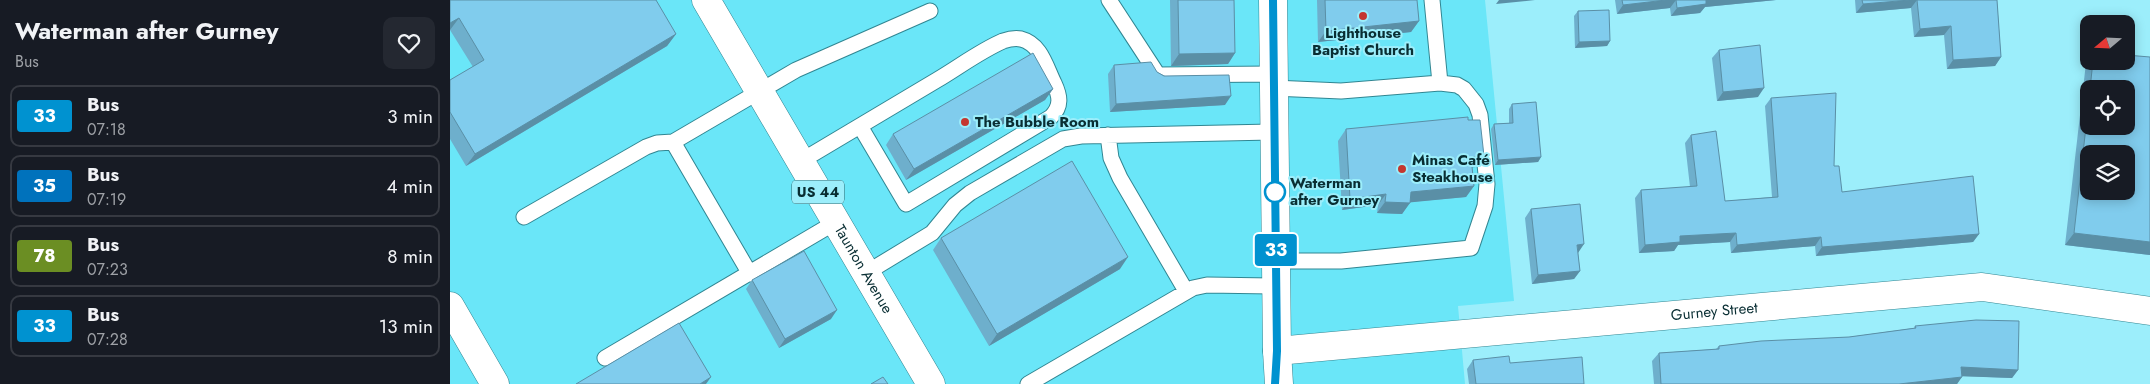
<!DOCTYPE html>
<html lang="en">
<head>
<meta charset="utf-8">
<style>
  :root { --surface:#171b24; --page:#242831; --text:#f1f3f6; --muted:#9ea1a6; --line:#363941 }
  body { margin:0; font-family:Jost,sans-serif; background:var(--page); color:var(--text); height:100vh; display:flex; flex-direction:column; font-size:19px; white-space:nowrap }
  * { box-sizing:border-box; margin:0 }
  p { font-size:16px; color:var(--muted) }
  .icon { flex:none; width:28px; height:28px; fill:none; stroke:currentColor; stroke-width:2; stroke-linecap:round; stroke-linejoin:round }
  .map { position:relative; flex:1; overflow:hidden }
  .sheet { display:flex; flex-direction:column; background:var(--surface); width:450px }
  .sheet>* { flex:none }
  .badge { padding:0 10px; border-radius:4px; font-size:18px; line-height:32px }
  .needle { width:32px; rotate:251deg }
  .buttons { position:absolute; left:1630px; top:15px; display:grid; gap:10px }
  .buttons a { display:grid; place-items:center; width:55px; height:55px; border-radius:10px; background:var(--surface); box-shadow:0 2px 12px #0003; font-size:25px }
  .map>.badge { position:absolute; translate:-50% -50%; box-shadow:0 0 0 2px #fff }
  .round { display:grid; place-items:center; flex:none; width:52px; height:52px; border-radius:10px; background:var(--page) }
  .headline { display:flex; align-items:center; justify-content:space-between; height:85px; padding:0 15px }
  h1 { font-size:24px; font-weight:700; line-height:38px }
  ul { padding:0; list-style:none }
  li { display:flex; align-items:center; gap:15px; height:62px; margin:0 10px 8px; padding:0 5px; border:2px solid var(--line); border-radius:10px }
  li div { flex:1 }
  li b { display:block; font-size:19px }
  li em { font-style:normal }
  li .badge { min-width:55px; font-weight:700; text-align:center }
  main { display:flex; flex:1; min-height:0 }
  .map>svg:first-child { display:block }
  .built { fill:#6ae6f8 }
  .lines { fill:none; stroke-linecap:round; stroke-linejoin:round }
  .service-casing { stroke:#318692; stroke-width:17 }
  .minor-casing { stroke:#318692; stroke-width:29 }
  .trunk-casing { stroke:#318692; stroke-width:29 }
  .service { stroke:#fff; stroke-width:15 }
  .minor { stroke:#fff; stroke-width:28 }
  .trunk { stroke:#fff; stroke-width:28 }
  .wall { fill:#6eafcc; fill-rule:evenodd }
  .shaded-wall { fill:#5a8fa6 }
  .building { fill:#80cced; stroke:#5a8fa6; fill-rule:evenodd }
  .line-casing { stroke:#fff; stroke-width:11 }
  .line { stroke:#0092d0; stroke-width:8 }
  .poi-dot { fill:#c43730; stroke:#9ceefb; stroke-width:2 }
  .stop-dot { fill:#fff; stroke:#0092d0; stroke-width:2.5 }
  .labels { text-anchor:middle; stroke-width:4; stroke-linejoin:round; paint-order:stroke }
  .shield { fill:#9ceefb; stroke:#35686f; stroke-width:1 }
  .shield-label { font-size:14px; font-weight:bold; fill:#092e33 }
  .poi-label { font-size:15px; font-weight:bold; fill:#092e33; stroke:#9ceefb; text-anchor:start }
  .stop-label { font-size:15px; font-weight:bold; fill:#092e33; stroke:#9ceefb; text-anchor:start }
  .street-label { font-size:15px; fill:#092e33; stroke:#9ceefb }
</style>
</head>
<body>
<main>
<section class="sheet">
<div class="headline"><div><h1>Waterman after Gurney</h1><p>Bus</p></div><a class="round"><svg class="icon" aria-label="heart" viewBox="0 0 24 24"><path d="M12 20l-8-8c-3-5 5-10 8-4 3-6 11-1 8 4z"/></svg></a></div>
<ul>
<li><span class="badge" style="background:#0092d0;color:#fff">33</span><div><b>Bus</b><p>07:18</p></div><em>3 min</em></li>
<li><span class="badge" style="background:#0072bc;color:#fff">35</span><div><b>Bus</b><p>07:19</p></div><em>4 min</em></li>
<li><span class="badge" style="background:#6b8e23;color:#fff">78</span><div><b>Bus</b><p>07:23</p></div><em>8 min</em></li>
<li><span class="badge" style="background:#0092d0;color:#fff">33</span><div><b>Bus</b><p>07:28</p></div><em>13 min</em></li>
</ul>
</section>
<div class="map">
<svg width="1700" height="384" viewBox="0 0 1700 384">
  <rect width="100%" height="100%" fill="#9ceefb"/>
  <path class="built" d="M 0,0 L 1035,0 L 1064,301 L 1008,306 L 1015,384 L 0,384 Z"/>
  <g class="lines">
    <defs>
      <path id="service" d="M 659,0 L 708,75 L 824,74
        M 982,0 L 990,83
        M 823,88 L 891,91 L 990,83 L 1007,85 L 1014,89 L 1026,104 L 1030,115 L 1037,184 L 1035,206 L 1021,248 L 891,261 L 826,261
        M 658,135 L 661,158 L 670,178 L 736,291
        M 351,161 C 396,134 442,107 487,80 C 509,67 530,51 553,41 C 559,39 565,38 571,39 C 591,44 596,67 604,83 C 610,96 612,106 601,117 L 456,204 L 410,126
        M 74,217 L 196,147 L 207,143 L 223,142
        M 416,273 L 482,233 L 505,205 L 520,193 L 613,139 L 631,136 L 824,132
        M 300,274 L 223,142 L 346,70 L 480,11
        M 155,358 L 386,222
        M 578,384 L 743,288 L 757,285 L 826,286"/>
      <g id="minor">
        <path d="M 0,306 L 45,384"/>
        <path id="s1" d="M 827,351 L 1532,287 L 1700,311"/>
      </g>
      <g id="trunk">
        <path id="s2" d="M 256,0 L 481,384"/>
        <path d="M 823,0 L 827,351 L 829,384"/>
      </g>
    </defs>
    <use href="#service" class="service-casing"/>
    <use href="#minor" class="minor-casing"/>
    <use href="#trunk" class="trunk-casing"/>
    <use href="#service" class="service"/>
    <use href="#minor" class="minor"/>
    <use href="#trunk" class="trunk"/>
  </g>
  <path class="wall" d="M 0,0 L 226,34 L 217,46 L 16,166 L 0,139 L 0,80 L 23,67 L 0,30 Z
    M 720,0 L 784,0 L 785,53 L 778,64 L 721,66 Z
    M 867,0 L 967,0 L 969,21 L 961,32 L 868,42 Z
    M 1165,0 L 1326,0 L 1255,7 L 1250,13 L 1221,16 L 1220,8 L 1167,14 Z
    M 1405,0 L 1547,0 L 1551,57 L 1545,66 L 1497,69 L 1494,35 L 1464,37 L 1461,8 L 1406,13 Z
    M 1128,11 L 1160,41 L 1157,46 L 1125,48 L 1124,16 Z
    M 1269,50 L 1308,97 L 1267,101 L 1262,58 Z
    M 1639,59 L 1639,61 L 1676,61 L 1700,255 L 1615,245 L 1636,63 ZM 1639,89 L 1676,89 L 1639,126 Z
    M 664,65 L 707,72 L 775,105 L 660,112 L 658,74 Z
    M 603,89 L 595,100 L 456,180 L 436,145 L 443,134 Z
    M 1321,98 L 1384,166 L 1392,192 L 1529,234 L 1523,242 L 1366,256 L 1365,246 L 1281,253 L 1280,242 L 1228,245 L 1224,251 L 1189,253 L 1185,198 L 1191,190 L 1240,187 L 1235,143 L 1241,135 L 1275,201 L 1322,197 L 1315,106 Z
    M 1062,104 L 1091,157 L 1088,162 L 1045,165 L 1041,129 L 1044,124 L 1059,123 L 1059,109 Z
    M 1018,120 L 1034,156 L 1026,167 L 1022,167 L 1024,186 L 1016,197 L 960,202 L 952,214 L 927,213 L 928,205 L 892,210 L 888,141 L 896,129 Z
    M 1081,209 L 1128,252 L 1130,271 L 1124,279 L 1082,284 L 1075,218 Z
    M 491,238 L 670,269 L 539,346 L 483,250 Z
    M 302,280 L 381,319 L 329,348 L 296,289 Z
    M 1465,326 L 1568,370 L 1562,378 L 1512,376 L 1507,384 L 1204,384 L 1202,361 L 1209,353 L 1266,349 L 1269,346 L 1399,337 L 1464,328 Z
    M 1023,360 L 1060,363 L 1134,384 L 1019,384 L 1017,369 Z"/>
  <path class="shaded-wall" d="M 1049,0 L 1085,0 L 1046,4 Z
    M 1216,0 L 1226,0 L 1220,8 L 1167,14 L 1173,5 Z
    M 1255,0 L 1326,0 L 1255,7 L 1250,13 L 1221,16 L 1227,8 Z
    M 1460,0 L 1467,0 L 1461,8 L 1406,13 L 1413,4 Z
    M 9,18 L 0,30 L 0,23 Z
    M 969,21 L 961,32 L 868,42 L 876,31 Z
    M 1501,26 L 1494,35 L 1464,37 L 1470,29 Z
    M 226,34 L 217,46 L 16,166 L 25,154 Z
    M 1160,41 L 1157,46 L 1125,48 L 1129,42 Z
    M 785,53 L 778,64 L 721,66 L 729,54 Z
    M 1551,57 L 1545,66 L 1497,69 L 1503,60 Z
    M 1314,88 L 1308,97 L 1267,101 L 1273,92 Z
    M 603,89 L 595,100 L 456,180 L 464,169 Z
    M 781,96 L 775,105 L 660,112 L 666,104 Z
    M 1034,156 L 1026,167 L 1014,168 L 1021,157 Z
    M 1091,157 L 1088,162 L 1045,165 L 1048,160 Z
    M 1024,186 L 1016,197 L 954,203 L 960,203 L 952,214 L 927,213 L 935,202 L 961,192 Z
    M 936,194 L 928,205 L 892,210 L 900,199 Z
    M 1286,233 L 1280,242 L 1228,245 L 1224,251 L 1189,253 L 1195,245 L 1230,236 Z
    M 1624,233 L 1700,242 L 1700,255 L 1615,245 Z
    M 1529,234 L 1523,242 L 1366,256 L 1372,247 Z
    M 1371,237 L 1365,246 L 1281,253 L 1287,245 Z
    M 1134,244 L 1128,253 L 1127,245 Z
    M 678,257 L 670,269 L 539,346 L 547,334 Z
    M 1130,271 L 1124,279 L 1082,284 L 1088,275 Z
    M 387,310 L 381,319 L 329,348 L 335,339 Z
    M 1511,367 L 1568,370 L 1562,378 L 1505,376 Z
    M 261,377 L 256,384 L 250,384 Z
    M 1512,377 L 1507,384 L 1449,384 Z"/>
  <path class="building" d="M 0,0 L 206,0 L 226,34 L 25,154 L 0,112 L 0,80 L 34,60 L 9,18 L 0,23 Z
    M 728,0 L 784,0 L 785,53 L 729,54 Z
    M 875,0 L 967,0 L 969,21 L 876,31 Z
    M 1172,0 L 1216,0 L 1173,5 Z
    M 1226,0 L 1256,0 L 1256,4 L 1227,8 Z
    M 1412,0 L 1460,0 L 1413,4 Z
    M 1467,0 L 1547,0 L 1551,57 L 1503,60 L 1501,26 L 1470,29 Z
    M 1159,10 L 1160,41 L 1129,42 L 1128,11 Z
    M 1310,45 L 1314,88 L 1273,92 L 1269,50 Z
    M 583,53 L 603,89 L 464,169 L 443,134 Z
    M 1676,55 L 1700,57 L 1700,242 L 1624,233 L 1639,100 L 1639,126 L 1676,126 L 1676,89 L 1640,89 L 1643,61 L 1676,61 ZM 1639,154 L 1676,154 L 1676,191 L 1639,191 Z
    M 701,62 L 707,72 L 714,76 L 779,75 L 781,96 L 666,104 L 664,65 Z
    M 1386,93 L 1384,166 L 1389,166 L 1392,192 L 1523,176 L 1529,234 L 1372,247 L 1371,237 L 1287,245 L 1286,233 L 1230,236 L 1230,242 L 1195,245 L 1191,190 L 1247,186 L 1241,135 L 1266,131 L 1275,201 L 1328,197 L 1321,98 Z
    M 1086,102 L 1091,157 L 1048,160 L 1044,124 L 1063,123 L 1062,104 Z
    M 1018,117 L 1018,120 L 1030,120 L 1034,156 L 1021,157 L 1024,186 L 961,192 L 960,203 L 935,202 L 936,194 L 900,199 L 896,129 Z
    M 622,161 L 678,257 L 547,334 L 491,238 Z
    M 1130,204 L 1134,244 L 1127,245 L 1130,271 L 1088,275 L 1081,209 Z
    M 354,251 L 387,310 L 335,339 L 302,280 Z
    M 1526,320 L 1569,321 L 1568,370 L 1511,367 L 1512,377 L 1449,384 L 1211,384 L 1209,353 L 1269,349 L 1269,346 L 1311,341 L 1399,337 L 1466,328 L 1465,326 Z
    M 229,323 L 261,377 L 250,384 L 126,384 Z
    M 1059,356 L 1060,363 L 1132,357 L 1134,384 L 1026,384 L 1023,360 Z
    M 433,377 L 438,384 L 421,384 Z"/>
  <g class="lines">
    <defs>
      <path id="line" d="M 823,0 L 827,351 L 825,384"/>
    </defs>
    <use href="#line" class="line-casing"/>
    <use href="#line" class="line"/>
  </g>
  <g class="poi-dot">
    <circle cx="913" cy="16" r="5"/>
    <circle cx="515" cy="122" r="5"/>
    <circle cx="952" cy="169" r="5"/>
  </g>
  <circle class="stop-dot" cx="825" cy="192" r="10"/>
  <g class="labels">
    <rect class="shield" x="342" y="180.5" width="52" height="23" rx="4"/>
    <g class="shield-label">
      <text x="368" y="197">US 44</text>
    </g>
    <g class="poi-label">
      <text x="913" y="38" text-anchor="middle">Lighthouse<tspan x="913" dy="17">Baptist Church</tspan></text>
      <text x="525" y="127">The Bubble Room</text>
      <text x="962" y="165">Minas Café<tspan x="962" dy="17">Steakhouse</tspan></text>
    </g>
    <g class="stop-label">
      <text x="840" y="188">Waterman<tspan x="840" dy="17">after Gurney</tspan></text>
    </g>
    <g class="street-label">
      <text dy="5" stroke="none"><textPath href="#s2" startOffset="312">Taunton Avenue</textPath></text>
      <text dy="5" stroke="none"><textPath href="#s1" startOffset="439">Gurney Street</textPath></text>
    </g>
  </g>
</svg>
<div class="buttons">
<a><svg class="needle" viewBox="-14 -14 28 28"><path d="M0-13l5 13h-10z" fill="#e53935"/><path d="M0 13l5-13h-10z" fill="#9ea1a6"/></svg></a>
<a><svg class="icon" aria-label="locate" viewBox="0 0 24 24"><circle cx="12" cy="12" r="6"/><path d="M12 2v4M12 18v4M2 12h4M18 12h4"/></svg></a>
<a><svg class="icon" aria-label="layers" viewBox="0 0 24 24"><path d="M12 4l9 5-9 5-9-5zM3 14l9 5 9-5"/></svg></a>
</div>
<b class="badge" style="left:826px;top:250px;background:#0092d0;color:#fff">33</b>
</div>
</main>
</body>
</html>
